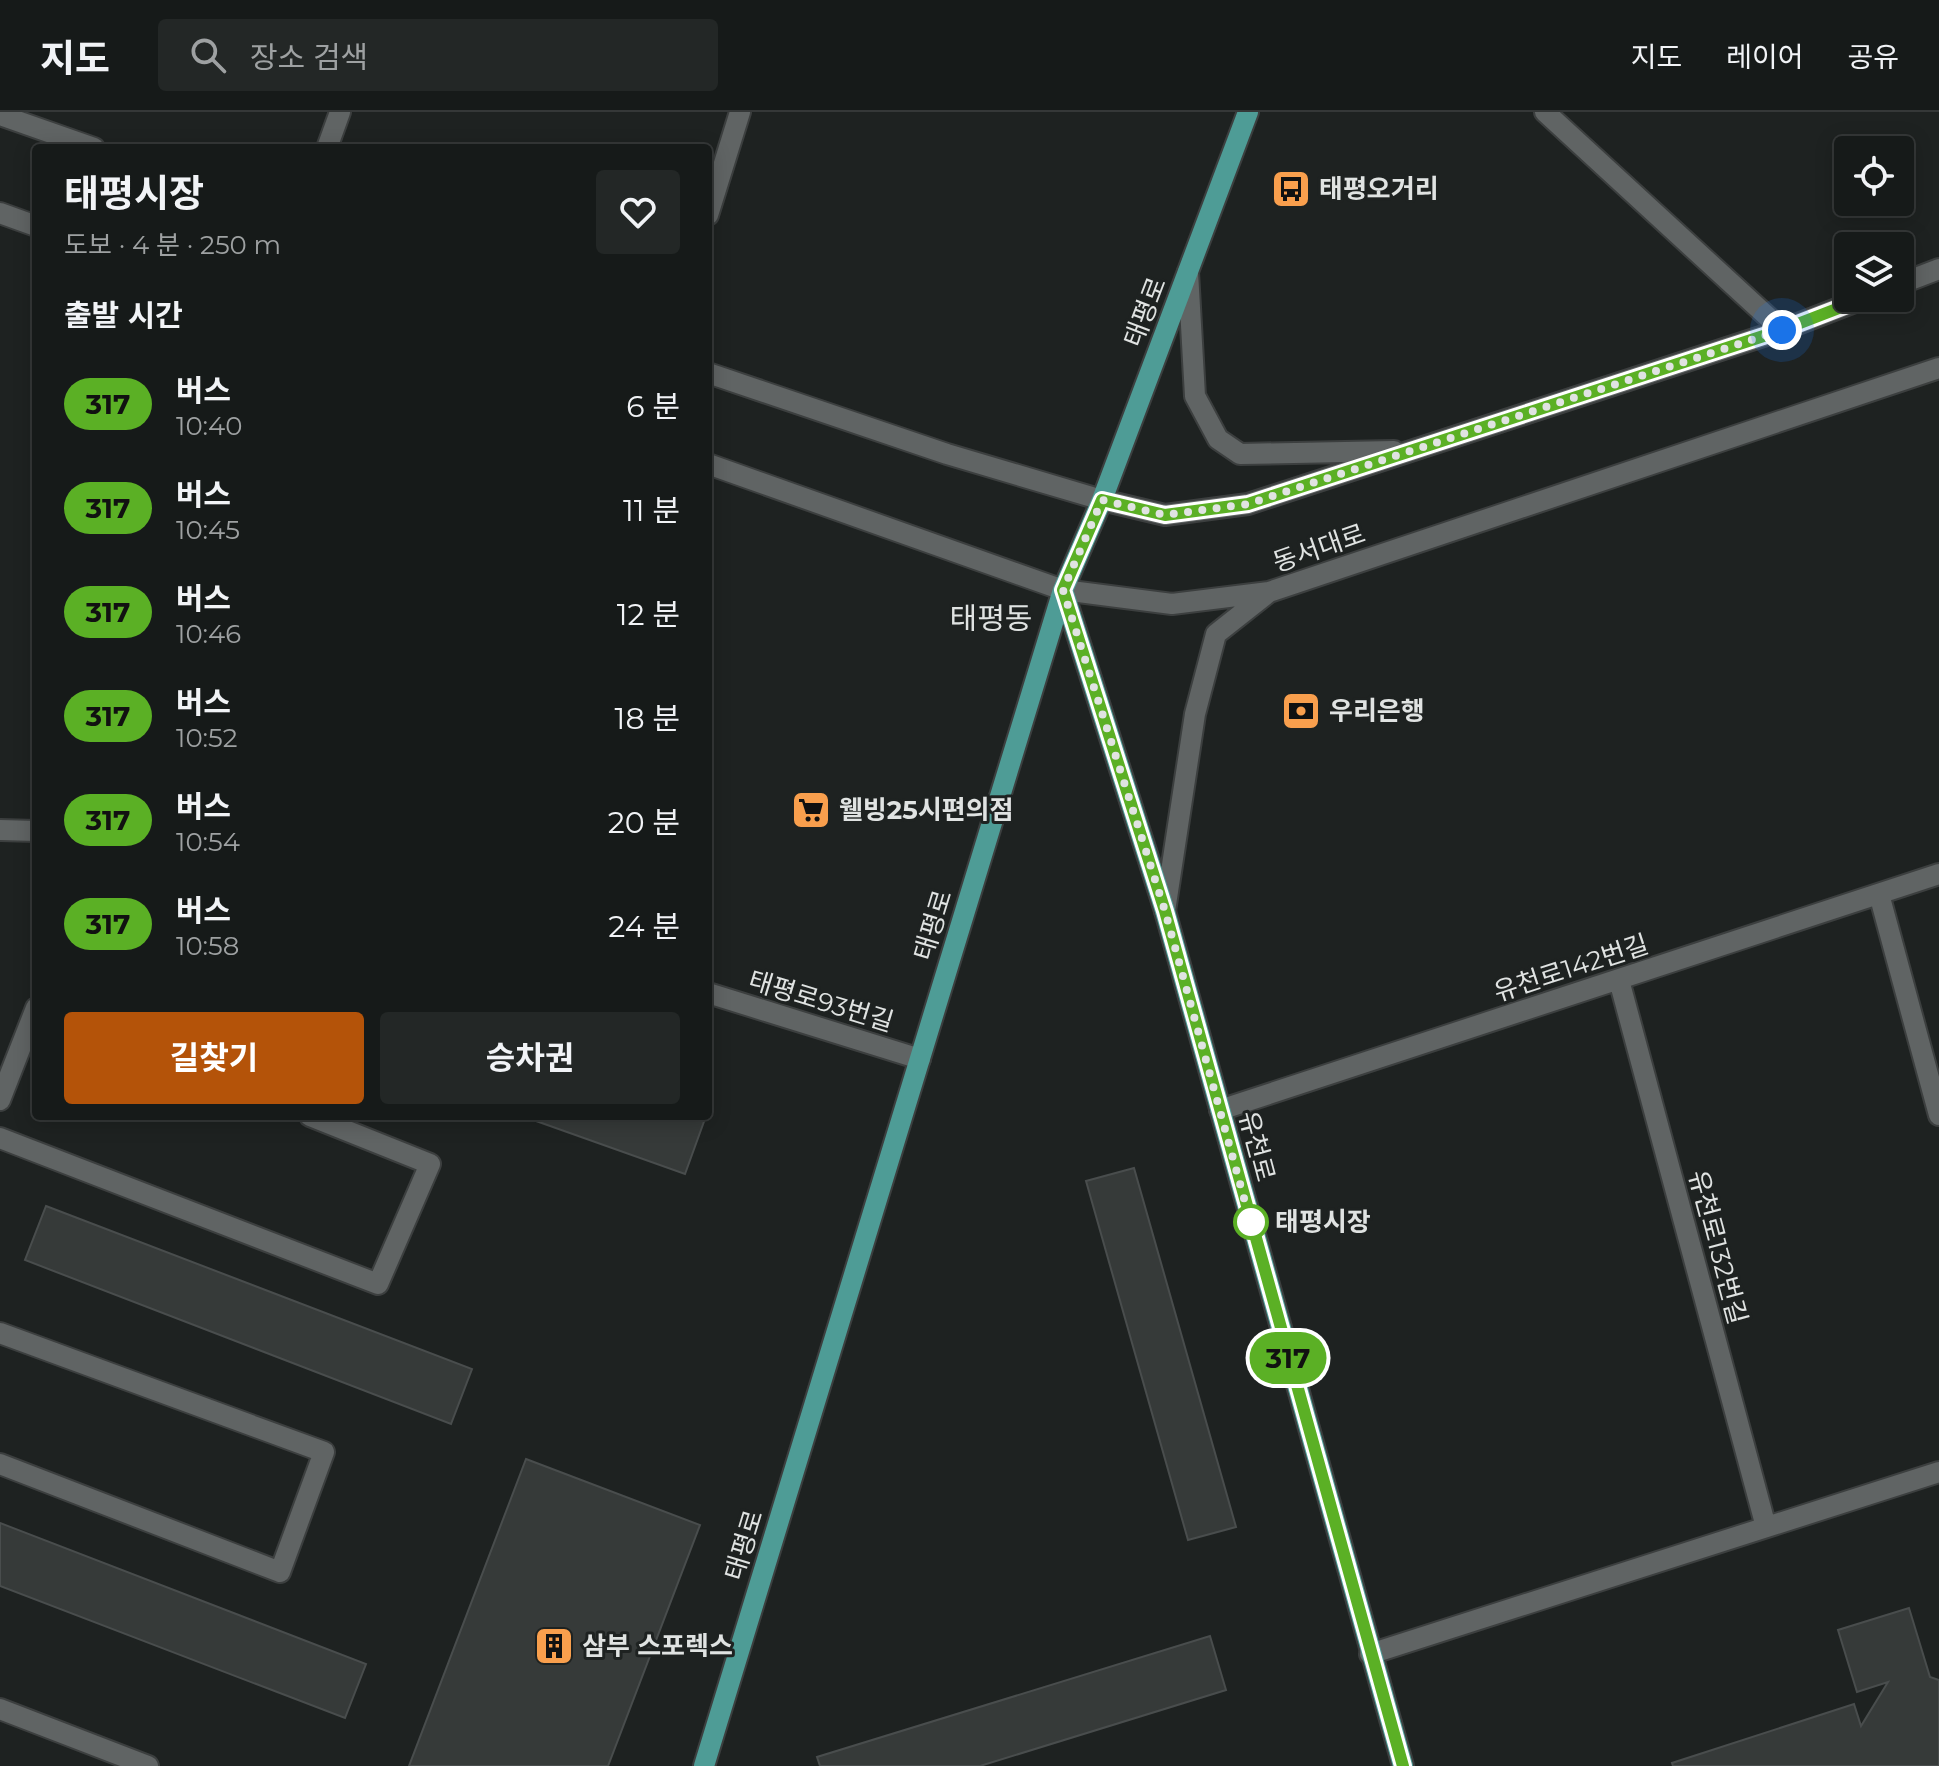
<!DOCTYPE html>
<html lang="ko">
<head>
<meta charset="utf-8">
<style>
  :root { --surface:#161a19; --page:#232726; --text:#f1f3f6; --muted:#9ea1a2; --line:#353838; --accent:#b45309 }
  body { margin:0; font-family:Montserrat,"Noto Sans KR",sans-serif; background:var(--page); color:var(--text); height:100vh; display:flex; flex-direction:column; font-size:30px; white-space:nowrap }
  * { box-sizing:border-box; margin:0 }
  p { font-size:26px; color:var(--muted) }
  .icon { flex:none; width:44px; height:44px; fill:none; stroke:currentColor; stroke-width:2; stroke-linecap:round; stroke-linejoin:round }
  .map { position:relative; flex:1; overflow:hidden }
  .drawer { position:absolute; left:32px; top:32px; width:680px; height:976px; display:flex; flex-direction:column; background:var(--surface); border-radius:8px; box-shadow:0 4px 20px #0003,0 0 0 2px var(--line) }
  .drawer>* { flex:none }
  .badge { padding:0 16px; border-radius:26px; font-size:28px; line-height:52px }
  .tools { position:absolute; left:1834px; top:24px; display:grid; gap:16px }
  .tools a { display:grid; place-items:center; width:80px; height:80px; border-radius:8px; background:var(--surface); box-shadow:0 4px 20px #0003,0 0 0 2px var(--line); font-size:40px }
  .you { position:absolute; width:40px; height:40px; margin:-20px; border:6px solid #fff; border-radius:50%; background:#1a73e8; box-shadow:0 0 0 12px #1a73e833 }
  .map>.badge { position:absolute; translate:-50% -50%; box-shadow:0 0 0 4px #fff }
  h2 { padding:0 32px; font-size:30px; line-height:72px }
  .round { display:grid; place-items:center; flex:none; width:84px; height:84px; border-radius:8px; background:var(--page) }
  .overview { display:flex; align-items:center; justify-content:space-between; height:136px; padding:0 32px }
  h1 { font-size:38px; font-weight:700; line-height:60px }
  .action { display:flex; gap:16px; margin-top:auto; padding:16px 32px }
  .action a { flex:1; height:92px; border-radius:8px; background:var(--accent); color:#fff; font-size:32px; font-weight:700; line-height:92px; text-align:center }
  .action a+a { background:var(--page); color:var(--text) }
  ul { padding:0; list-style:none }
  li { display:flex; align-items:center; gap:24px; height:104px; padding:0 32px }
  li div { flex:1 }
  li b { display:block; font-size:30px }
  li em { font-style:normal }
  li .badge { min-width:88px; font-weight:700; text-align:center }
  header { display:flex; align-items:center; gap:48px; box-sizing:border-box; height:112px; padding:0 40px; background:var(--surface); border-bottom:2px solid var(--line) }
  header strong { font-size:38px }
  nav { display:flex; gap:44px; margin-inline-start:auto; font-size:28px }
  .search { width:560px; height:72px; background:var(--page); display:flex; align-items:center; gap:20px; box-sizing:border-box; padding:0 28px; border-radius:8px; color:var(--muted); font-size:30px }
  .map>svg:first-child { display:block }
  .building { fill:#363a39; stroke:#494d4d; stroke-width:2 }
  .lines { fill:none; stroke-linecap:round; stroke-linejoin:round }
  .minor-casing { stroke:#3c3f3f; stroke-width:24 }
  .major-casing { stroke:#3c3f3f; stroke-width:24 }
  .minor { stroke:#606464; stroke-width:20 }
  .major { stroke:#4e9c96; stroke-width:20 }
  .line-casing { stroke:#fff; stroke-width:18 }
  .line { stroke:#5bb025; stroke-width:12 }
  .walk { stroke:#e0e3e2; stroke-width:8; stroke-dasharray:0 14.4 }
  .stop-dot { fill:#fff; stroke:#5bb025; stroke-width:4 }
  .labels { text-anchor:middle; stroke-width:6; stroke-linejoin:round; paint-order:stroke }
  .poi-label { font-size:26px; font-weight:bold; fill:#e0e3e2; stroke:#1e2221; text-anchor:start }
  .street-label { font-size:26px; fill:#e0e3e2; stroke:#1e2221 }
  .stop-label { font-size:26px; font-weight:bold; fill:#e0e3e2; stroke:#1e2221; text-anchor:start }
  .quarter-label { font-size:30px; fill:#e0e3e2; stroke:#1e2221 }
</style>
</head>
<body>
<header>
<strong>지도</strong>
<div class="search"><svg class="icon" aria-label="search" viewBox="0 0 24 24"><circle cx="10" cy="10" r="6"/><path d="M15 15l6 6"/></svg>장소 검색</div>
<nav><a>지도</a><a>레이어</a><a>공유</a></nav>
</header>
<div class="map">
<svg width="1939" height="1654" viewBox="0 0 1939 1654">
  <rect width="100%" height="100%" fill="#1e2221"/>
  <path class="building" d="M 522,1004 L 706,1004 L 685,1062 Z
    M 1134,1056 L 1236,1415 L 1188,1428 L 1086,1069 Z
    M 46,1094 L 472,1257 L 451,1312 L 25,1148 Z
    M 526,1347 L 700,1413 L 608,1654 L 409,1654 Z
    M 0,1411 L 366,1552 L 345,1606 L 0,1474 Z
    M 1909,1496 L 1930,1565 L 1939,1568 L 1939,1654 L 1673,1654 L 1672,1651 L 1854,1592 L 1861,1614 L 1888,1570 L 1857,1580 L 1838,1518 Z
    M 1210,1524 L 1226,1578 L 980,1654 L 820,1654 L 817,1645 Z"/>
  <g class="lines">
    <defs>
      <path id="minor" d="M 1545,0 L 1782,218
        M 0,3 L 94,36
        M 327,36 L 340,0
        M 0,101 L 36,114
        M 708,103 L 740,0
        M 1188,160 L 1195,284 L 1218,327 L 1240,342 L 1394,339
        M 1900,172 L 1939,157
        M 708,261 L 947,342 L 1102,388 L 1165,403 L 1248,392 L 1782,218 L 1865,186
        M 708,352 L 1063,478 L 1172,492 L 1269,480 L 1939,256
        M 0,718 L 36,719
        M 1879,782 L 1939,1003
        M 1165,799 L 1195,602 L 1216,522 L 1269,480
        M 1619,868 L 1766,1415
        M 708,881 L 920,947
        M 0,988 L 36,896
        M 1220,998 L 1939,762
        M 0,1026 L 378,1172 L 430,1052 L 310,1004
        M 0,1221 L 324,1340 L 280,1460 L 0,1352
        M 1370,1542 L 1939,1360
        M 0,1597 L 148,1654"/>
      <path id="major" d="M 1063,478 L 1165,799 L 1403,1654
        M 704,1654 L 1063,478 L 1102,388 L 1248,0"/>
    </defs>
    <use href="#minor" class="minor-casing"/>
    <use href="#major" class="major-casing"/>
    <use href="#minor" class="minor"/>
    <use href="#major" class="major"/>
  </g>
  <g class="lines">
    <defs>
      <path id="line" d="M 1403,1654 L 1165,799 L 1063,478 L 1102,388 L 1165,403 L 1248,392 L 1782,218 L 1865,186"/>
    </defs>
    <use href="#line" class="line-casing"/>
    <use href="#line" class="line"/>
    <path class="walk" d="M 1251,1110 L 1253,1119 L 1165,799 L 1063,478 L 1102,388 L 1165,403 L 1248,392 L 1782,218"/>
  </g>
  <defs>
    <symbol id="bus-square" viewBox="-11 -11 22 22"><rect x="-9" y="-9" width="18" height="18" rx="4" fill="#f99f4d" stroke="#1e2221"/><path d="M-5-6H5V4H4V6H2V4H-2V6H-4V4H-5ZM-3.5-4V0h7V-4ZM-3.5 1.2v1.5H-2V1.2ZM2 1.2v1.5H3.5V1.2Z" fill="#111"/></symbol>
    <symbol id="bank-square" viewBox="-11 -11 22 22"><rect x="-9" y="-9" width="18" height="18" rx="4" fill="#f99f4d" stroke="#1e2221"/><path d="M-6-4H6V4H-6ZM0-2.3a2.3 2.3 0 1 0 0 4.6a2.3 2.3 0 1 0 0-4.6Z" fill="#111"/></symbol>
    <symbol id="supermarket-square" viewBox="-11 -11 22 22"><rect x="-9" y="-9" width="18" height="18" rx="4" fill="#f99f4d" stroke="#1e2221"/><path d="M-6-5.5h2.5l.6 2H6L4.5 2H-2.5L-4.4-4H-6ZM-1.5 3.2a1.3 1.3 0 1 0 .1 0ZM3 3.2a1.3 1.3 0 1 0 .1 0Z" fill="#111"/></symbol>
    <symbol id="building-square" viewBox="-11 -11 22 22"><rect x="-9" y="-9" width="18" height="18" rx="4" fill="#f99f4d" stroke="#1e2221"/><path d="M-4-6H4V6H1V3H-1V6H-4ZM-2.5-4.3h1.7v1.8h-1.7ZM.8-4.3h1.7v1.8H.8ZM-2.5-1h1.7V.8h-1.7ZM.8-1h1.7V.8H.8Z" fill="#111"/></symbol>
  </defs>
  <g fill-rule="evenodd">
    <use href="#bus-square" x="1269" y="55" width="44" height="44"/>
    <use href="#bank-square" x="1279" y="577" width="44" height="44"/>
    <use href="#supermarket-square" x="789" y="676" width="44" height="44"/>
    <use href="#building-square" x="532" y="1512" width="44" height="44"/>
  </g>
  <circle class="stop-dot" cx="1251" cy="1110" r="16"/>
  <g class="labels">
    <g class="poi-label">
      <text x="1319" y="86">태평오거리</text>
      <text x="1329" y="608">우리은행</text>
      <text x="839" y="707">웰빙25시편의점</text>
      <text x="582" y="1543">삼부 스포렉스</text>
    </g>
    <g class="street-label">
      <text transform="translate(1145 200) rotate(-69)" y="9">태평로</text>
      <text transform="translate(1319 436) rotate(-19)" y="9">동서대로</text>
      <text transform="translate(933 813) rotate(-73)" y="9">태평로</text>
      <text transform="translate(1571 856) rotate(-18)" y="9">유천로142번길</text>
      <text transform="translate(821 889) rotate(17)" y="9">태평로93번길</text>
      <text transform="translate(1257 1034) rotate(75)" y="9">유천로</text>
      <text transform="translate(1718 1135) rotate(75)" y="9">유천로132번길</text>
      <text transform="translate(744 1433) rotate(-73)" y="9">태평로</text>
    </g>
    <g class="stop-label">
      <text x="1275" y="1119">태평시장</text>
    </g>
    <g class="quarter-label">
      <text x="991" y="517">태평동</text>
    </g>
  </g>
</svg>
<div class="tools">
<a><svg class="icon" aria-label="locate" viewBox="0 0 24 24"><circle cx="12" cy="12" r="6"/><path d="M12 2v4M12 18v4M2 12h4M18 12h4"/></svg></a>
<a><svg class="icon" aria-label="layers" viewBox="0 0 24 24"><path d="M12 4l9 5-9 5-9-5zM3 14l9 5 9-5"/></svg></a>
</div>
<div class="you" style="left:1782px;top:218px"></div>
<b class="badge" style="left:1288px;top:1246px;background:#5bb025;color:#111">317</b>
<section class="drawer">
<div class="overview"><div><h1>태평시장</h1><p>도보 · 4 분 · 250 m</p></div><a class="round"><svg class="icon" aria-label="heart" viewBox="0 0 24 24"><path d="M12 20l-8-8c-3-5 5-10 8-4 3-6 11-1 8 4z"/></svg></a></div>
<h2>출발 시간</h2>
<ul>
<li><span class="badge" style="background:#5bb025;color:#111">317</span><div><b>버스</b><p>10:40</p></div><em>6 분</em></li>
<li><span class="badge" style="background:#5bb025;color:#111">317</span><div><b>버스</b><p>10:45</p></div><em>11 분</em></li>
<li><span class="badge" style="background:#5bb025;color:#111">317</span><div><b>버스</b><p>10:46</p></div><em>12 분</em></li>
<li><span class="badge" style="background:#5bb025;color:#111">317</span><div><b>버스</b><p>10:52</p></div><em>18 분</em></li>
<li><span class="badge" style="background:#5bb025;color:#111">317</span><div><b>버스</b><p>10:54</p></div><em>20 분</em></li>
<li><span class="badge" style="background:#5bb025;color:#111">317</span><div><b>버스</b><p>10:58</p></div><em>24 분</em></li>
</ul>
<div class="action"><a>길찾기</a><a>승차권</a></div>
</section>
</div>
</body>
</html>
